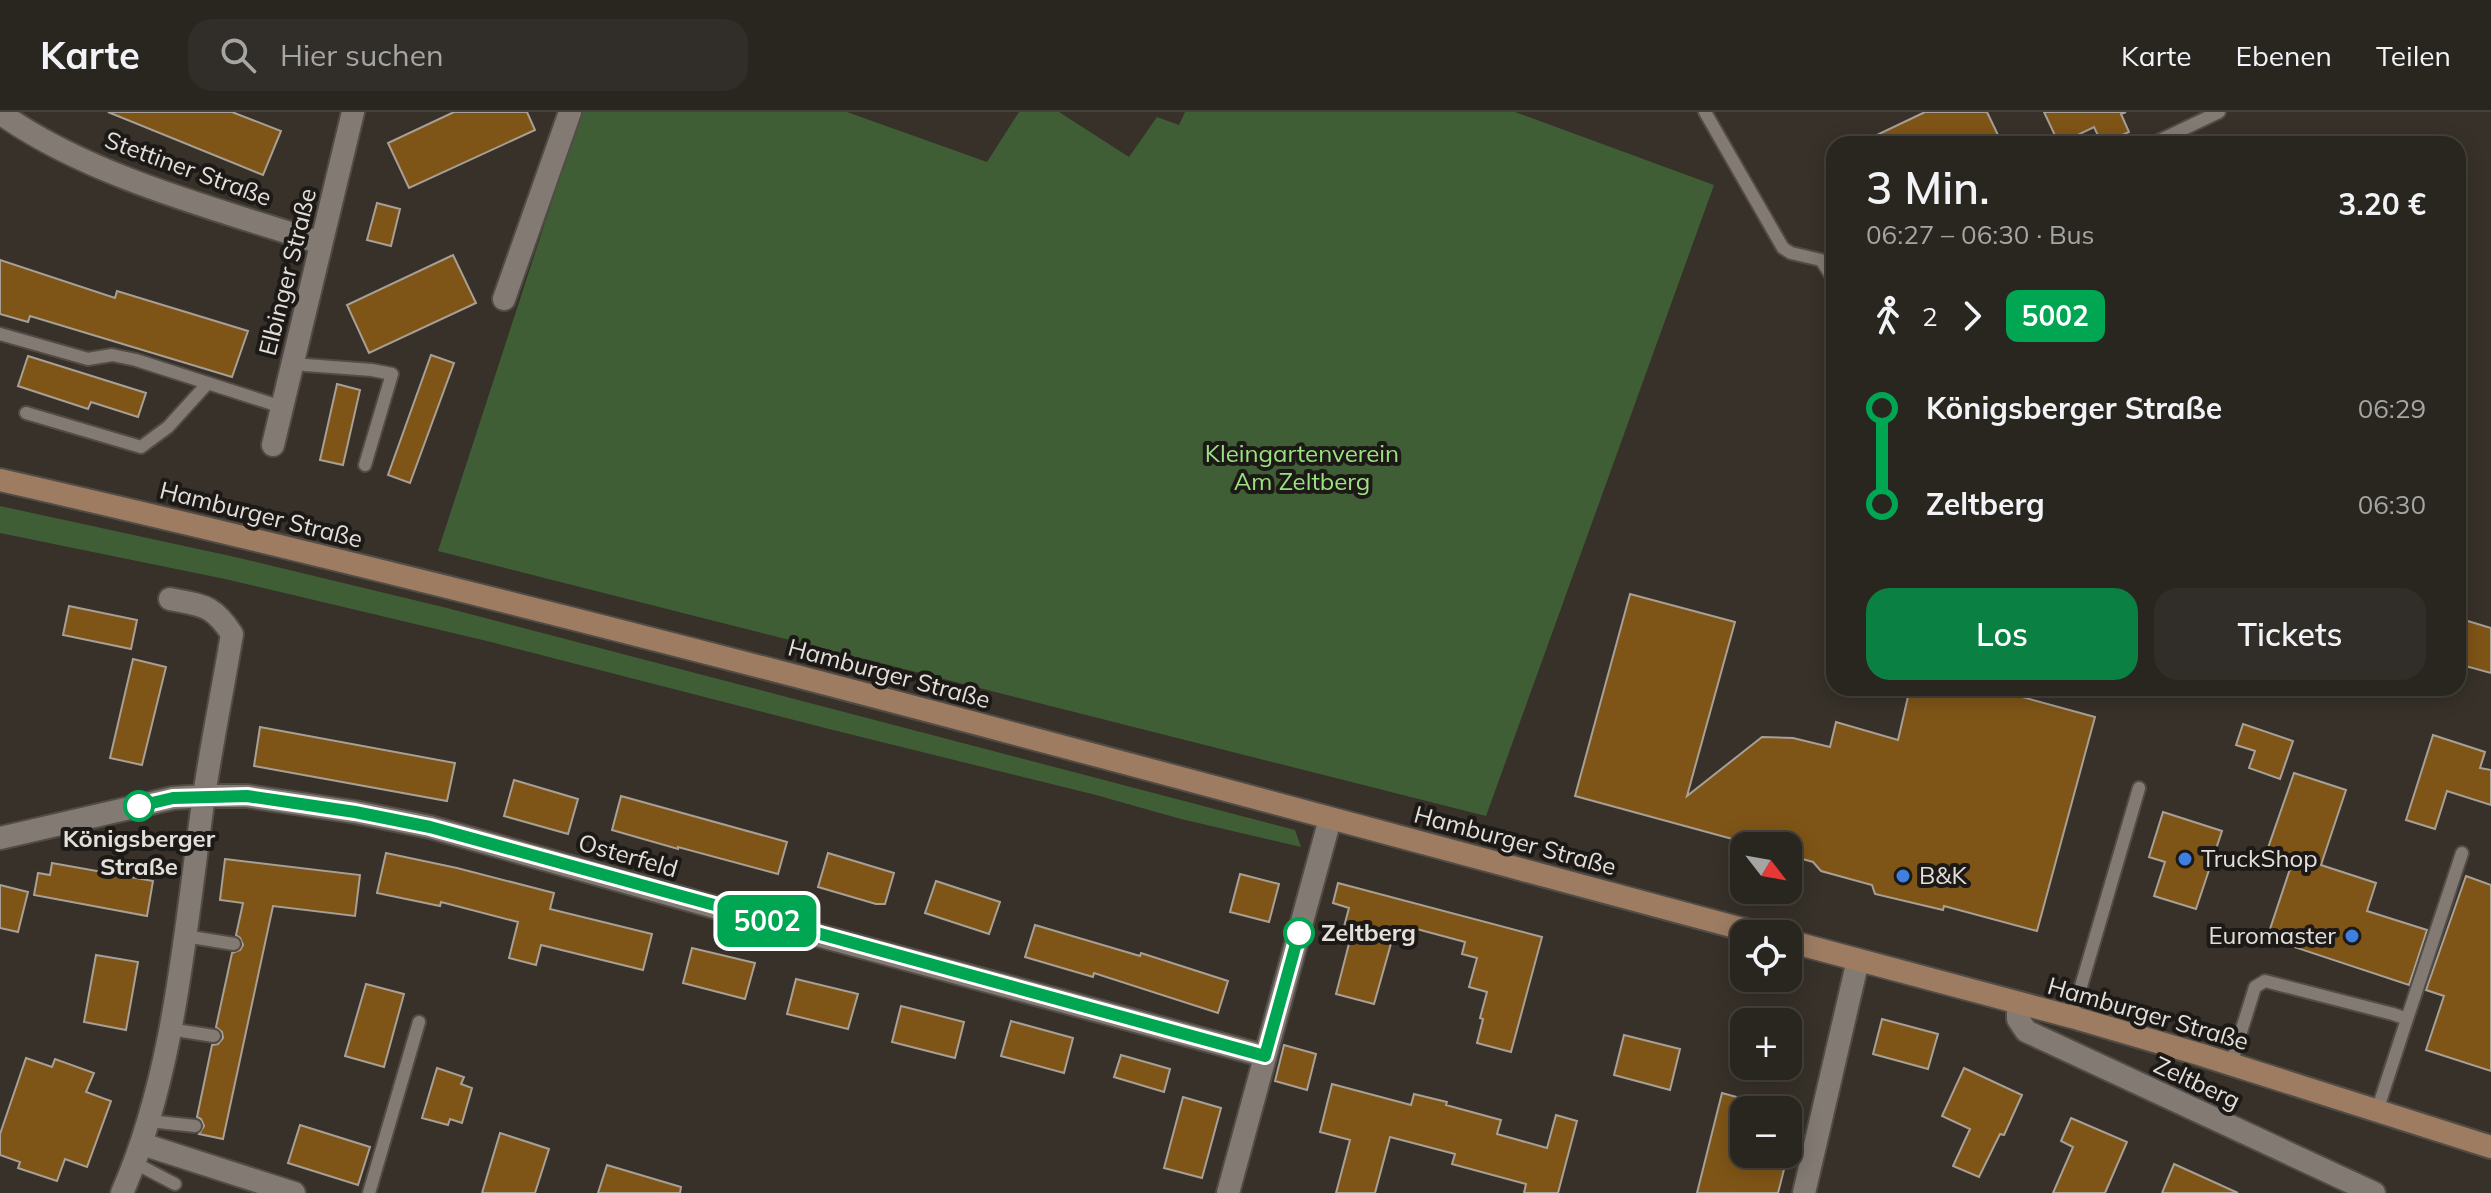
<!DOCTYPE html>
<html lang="de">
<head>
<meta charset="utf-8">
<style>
  :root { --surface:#29251f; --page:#312d28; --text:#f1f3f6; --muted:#a5a5a4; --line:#45423d; --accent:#0b8043 }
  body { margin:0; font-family:Mulish,sans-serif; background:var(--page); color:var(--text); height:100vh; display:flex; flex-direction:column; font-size:30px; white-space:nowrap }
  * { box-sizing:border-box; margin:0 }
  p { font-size:26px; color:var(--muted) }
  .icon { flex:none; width:44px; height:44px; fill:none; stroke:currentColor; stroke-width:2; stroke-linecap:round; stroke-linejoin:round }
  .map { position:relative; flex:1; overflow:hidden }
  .panel { position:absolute; left:1826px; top:24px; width:640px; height:560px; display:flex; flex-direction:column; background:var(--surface); border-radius:24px; box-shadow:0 4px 20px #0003,0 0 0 2px var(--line) }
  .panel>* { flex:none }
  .badge { padding:0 16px; border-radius:12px; font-size:28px; line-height:52px }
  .needle { width:52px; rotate:121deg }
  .controls { position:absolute; left:1730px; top:720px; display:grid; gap:16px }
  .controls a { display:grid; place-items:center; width:72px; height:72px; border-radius:16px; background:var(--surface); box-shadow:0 4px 20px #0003,0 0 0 2px var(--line); font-size:40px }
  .map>.badge { position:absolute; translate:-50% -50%; box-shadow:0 0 0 4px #fff }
  .legs { display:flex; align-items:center; gap:12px; height:88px; padding:0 40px; font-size:26px }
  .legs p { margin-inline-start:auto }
  .summary { display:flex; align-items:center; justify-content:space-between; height:136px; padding:0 40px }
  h1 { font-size:44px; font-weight:600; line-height:60px }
  .primary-button { display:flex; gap:16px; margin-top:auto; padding:16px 40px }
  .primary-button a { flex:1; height:92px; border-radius:24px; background:var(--accent); color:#fff; font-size:32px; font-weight:600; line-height:92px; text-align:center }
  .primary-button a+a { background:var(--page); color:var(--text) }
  ul { padding:0 40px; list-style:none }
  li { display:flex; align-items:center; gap:28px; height:96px; font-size:30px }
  li i { display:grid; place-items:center; width:12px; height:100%; margin:0 10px; background:currentColor }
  li i::after { content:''; width:20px; height:20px; margin:-10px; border:6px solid; border-radius:50%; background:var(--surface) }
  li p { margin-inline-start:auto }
  li:first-child i { background:linear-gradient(#0000 50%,currentColor 0) }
  li:last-child i { background:linear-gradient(currentColor 50%,#0000 0) }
  header { display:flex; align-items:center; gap:48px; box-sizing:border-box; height:112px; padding:0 40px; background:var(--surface); border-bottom:2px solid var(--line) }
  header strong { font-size:38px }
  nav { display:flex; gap:44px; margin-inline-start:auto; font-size:28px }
  .search { width:560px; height:72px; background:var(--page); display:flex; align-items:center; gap:20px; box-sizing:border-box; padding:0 28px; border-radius:24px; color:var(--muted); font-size:30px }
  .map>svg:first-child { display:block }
  .green { fill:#405e35 }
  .building { fill:#7f5517; stroke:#a8a097; stroke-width:2 }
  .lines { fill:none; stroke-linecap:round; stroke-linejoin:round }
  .service-casing { stroke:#524c46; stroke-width:16 }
  .minor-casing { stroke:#524c46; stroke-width:26 }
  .secondary-casing { stroke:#524c46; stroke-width:26 }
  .service { stroke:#837b73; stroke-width:12 }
  .minor { stroke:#837b73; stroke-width:22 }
  .secondary { stroke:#9d7c62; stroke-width:22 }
  .line-1-casing { stroke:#fff; stroke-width:18 }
  .line-1 { stroke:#00a651; stroke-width:12 }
  .stop-1-dot { fill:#fff; stroke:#00a651; stroke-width:4 }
  .shop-dot { fill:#3f7fe0; stroke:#1c1916; stroke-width:3 }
  .labels { text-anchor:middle; stroke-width:8; stroke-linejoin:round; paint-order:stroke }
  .street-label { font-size:24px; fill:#e3dfda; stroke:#1c1916 }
  .park-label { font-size:24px; fill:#9be180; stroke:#1c1916 }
  .stop-label { font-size:24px; font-weight:bold; fill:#e3dfda; stroke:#1c1916 }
  .poi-label { font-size:24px; fill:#e3dfda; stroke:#1c1916; text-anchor:start }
</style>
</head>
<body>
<header>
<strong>Karte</strong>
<div class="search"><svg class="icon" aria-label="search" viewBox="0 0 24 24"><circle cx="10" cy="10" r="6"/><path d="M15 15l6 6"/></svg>Hier suchen</div>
<nav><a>Karte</a><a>Ebenen</a><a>Teilen</a></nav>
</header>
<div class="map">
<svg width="2491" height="1081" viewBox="0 0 2491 1081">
  <rect width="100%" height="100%" fill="#373129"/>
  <path class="green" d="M 581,0 L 847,0 L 987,50 L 1019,0 L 1059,0 L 1129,45 L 1157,5 L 1179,13 L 1185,0 L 1515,0 L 1714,73 L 1486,704 L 438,439 Z
    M 0,394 L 235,445 L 447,496 L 1295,718 L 1301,735 L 1181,707 L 1096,683 L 829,617 L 491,530 L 225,467 L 0,421 Z"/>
  <path class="building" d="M 108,0 L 232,0 L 281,19 L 263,63 Z
    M 454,0 L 527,0 L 535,18 L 409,76 L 388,31 Z
    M 1925,0 L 1987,0 L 1999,25 L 1984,32 L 1858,32 Z
    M 2044,0 L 2126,0 L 2121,2 L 2129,20 L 2102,32 L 2094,15 L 2059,32 Z
    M 377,91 L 400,97 L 391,134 L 367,128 Z
    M 453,143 L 476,191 L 369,241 L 347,193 Z
    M 0,148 L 115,186 L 117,179 L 248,219 L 232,265 L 30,204 L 28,210 L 0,202 Z
    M 431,243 L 454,251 L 410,371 L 388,363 Z
    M 28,244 L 146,281 L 138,305 L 91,290 L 88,297 L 18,274 Z
    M 337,272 L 360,278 L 343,353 L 320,348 Z
    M 1630,482 L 1735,510 L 1687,684 L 1762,625 L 1793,626 L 1830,635 L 1836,610 L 1898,628 L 1910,576 L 1989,576 L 2095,605 L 2037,819 L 1944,794 L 1943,798 L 1875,782 L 1872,773 L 1821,759 L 1813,750 L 1788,743 L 1788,734 L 1758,734 L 1575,684 Z
    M 69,494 L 137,508 L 131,537 L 63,523 Z
    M 2458,506 L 2491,516 L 2491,561 L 2458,552 Z
    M 133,547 L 166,555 L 142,653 L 110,646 Z
    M 2243,612 L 2293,629 L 2280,667 L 2249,656 L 2255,639 L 2236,633 Z
    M 260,615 L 455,651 L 447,689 L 254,654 Z
    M 2433,623 L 2485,640 L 2480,656 L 2491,658 L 2491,693 L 2447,679 L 2435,717 L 2406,708 Z
    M 2294,661 L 2346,678 L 2321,753 L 2376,771 L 2367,799 L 2427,818 L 2409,873 L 2267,826 L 2294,745 L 2268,736 Z
    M 514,668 L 578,687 L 568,722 L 504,704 Z
    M 621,684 L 787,730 L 778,762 L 678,735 L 678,737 L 612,718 Z
    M 2163,700 L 2222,719 L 2196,797 L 2154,784 L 2165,750 L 2149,745 Z
    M 386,741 L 457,756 L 554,781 L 550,797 L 652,822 L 643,858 L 541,833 L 536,853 L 509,846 L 518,810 L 441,790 L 440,794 L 377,781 Z
    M 828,741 L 894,761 L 885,792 L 876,792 L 818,775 Z
    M 225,747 L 360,763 L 355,804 L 273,794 L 223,1027 L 199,1022 L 204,1014 L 201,1007 L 197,1005 L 212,933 L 218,932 L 223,926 L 222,920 L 216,915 L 232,841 L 240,838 L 243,833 L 240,826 L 236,823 L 243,791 L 220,788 Z
    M 52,751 L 153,769 L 147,804 L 34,783 L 38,761 L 50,763 Z
    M 1240,762 L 1279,772 L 1269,810 L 1230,800 Z
    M 2466,764 L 2491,773 L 2491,959 L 2426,938 L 2444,884 L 2426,878 Z
    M 936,769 L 1000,790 L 989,822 L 925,801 Z
    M 1338,771 L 1542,825 L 1511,940 L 1477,931 L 1483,907 L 1480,906 L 1487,880 L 1469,875 L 1477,846 L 1462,842 L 1465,830 L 1413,816 L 1409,832 L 1392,828 L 1374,892 L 1336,882 L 1351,824 L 1342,822 L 1349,796 L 1333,791 Z
    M 0,773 L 28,780 L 18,820 L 0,816 Z
    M 1035,813 L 1140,844 L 1141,841 L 1228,869 L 1218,901 L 1094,861 L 1093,865 L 1025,845 Z
    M 692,836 L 755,851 L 745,887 L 683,871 Z
    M 96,843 L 138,850 L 126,918 L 84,910 Z
    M 796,867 L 858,882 L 848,917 L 787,902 Z
    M 366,872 L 404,882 L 384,955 L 345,944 Z
    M 901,894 L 964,910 L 955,946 L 892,930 Z
    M 1882,907 L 1938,922 L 1928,957 L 1873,942 Z
    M 1011,909 L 1073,926 L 1064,961 L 1001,944 Z
    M 1624,923 L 1680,937 L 1670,978 L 1614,963 Z
    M 1284,933 L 1316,942 L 1307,978 L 1275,969 Z
    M 1121,943 L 1170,957 L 1164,980 L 1114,965 Z
    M 26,946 L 52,955 L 55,947 L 94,961 L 86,980 L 111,989 L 87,1055 L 65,1047 L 57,1069 L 18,1056 L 20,1050 L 0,1043 L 0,1022 Z
    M 437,956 L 464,965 L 461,972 L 472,976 L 462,1011 L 450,1007 L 448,1013 L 422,1006 Z
    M 1964,956 L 2022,983 L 2004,1023 L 2000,1022 L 1979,1065 L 1953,1054 L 1970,1017 L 1942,1004 Z
    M 1332,972 L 1411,993 L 1414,982 L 1447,990 L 1446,993 L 1501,1008 L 1497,1022 L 1547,1036 L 1556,1003 L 1577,1009 L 1558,1081 L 1524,1081 L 1526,1072 L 1452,1052 L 1455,1042 L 1390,1025 L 1375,1081 L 1336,1081 L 1350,1028 L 1320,1020 Z
    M 1722,981 L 1744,987 L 1744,1042 L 1788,1042 L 1778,1081 L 1697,1081 Z
    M 1183,985 L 1221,996 L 1202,1066 L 1164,1056 Z
    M 2071,1006 L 2127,1030 L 2105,1081 L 2053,1081 L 2073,1035 L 2061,1029 Z
    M 300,1013 L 370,1035 L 358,1073 L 288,1051 Z
    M 500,1021 L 549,1037 L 535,1081 L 482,1081 Z
    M 2174,1052 L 2238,1081 L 2162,1081 Z
    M 607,1053 L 681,1075 L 680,1081 L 598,1081 Z"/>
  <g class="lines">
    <defs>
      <path id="service" d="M 1705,0 L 1783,136 L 1791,141 L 1821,148 L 1834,168
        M 2152,32 L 2219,0
        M 0,222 L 88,247 L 112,243 L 136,248 L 282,295
        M 292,252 L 372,258 L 392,262 L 365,353
        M 26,301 L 141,335 L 168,315 L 207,272
        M 185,824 L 234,832
        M 2072,905 L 2139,676
        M 2407,907 L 2462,741
        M 169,917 L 214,924
        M 2231,952 L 2255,875 L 2265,869 L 2393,902 L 2407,907 L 2377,999
        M 149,1009 L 195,1014
        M 135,1051 L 175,1072
        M 369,1081 L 419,910"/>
      <path id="minor" d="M 0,1 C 90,65 217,97 321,131
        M 504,187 L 570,0
        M 273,333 L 353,0
        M 0,726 L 173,686 L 204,684 L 247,684 L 355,700 L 430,715 L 732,800 L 1265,944
        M 2018,891 L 2018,907 L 2026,919 L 2374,1081
        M 142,1032 L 294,1081
        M 122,1081 C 176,958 185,815 204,684 C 212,630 223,576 232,522 C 212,492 203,494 170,487
        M 1228,1081 L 1330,707
        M 1804,1081 L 1858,848"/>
      <path id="secondary" d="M 0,368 C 591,503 1176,665 1761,822
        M 1788,829 L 2072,905 L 2202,943 L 2491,1035"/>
    </defs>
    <use href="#service" class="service-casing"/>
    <use href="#minor" class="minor-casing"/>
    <use href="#secondary" class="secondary-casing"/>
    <use href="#service" class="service"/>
    <use href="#minor" class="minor"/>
    <use href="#secondary" class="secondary"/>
  </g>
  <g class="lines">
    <defs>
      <path id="line-1" d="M 139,694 L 173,686 L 247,684 L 355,700 L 430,715 L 1265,944 L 1299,821"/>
    </defs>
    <use href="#line-1" class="line-1-casing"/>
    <use href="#line-1" class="line-1"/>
  </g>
  <g class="stop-1-dot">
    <circle cx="139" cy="694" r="14"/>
    <circle cx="1299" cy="821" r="14"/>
  </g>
  <g class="shop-dot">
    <circle cx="2185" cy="747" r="8"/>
    <circle cx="1903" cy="764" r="8"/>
    <circle cx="2352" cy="824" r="8"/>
  </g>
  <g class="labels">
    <g class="street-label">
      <text transform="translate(188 57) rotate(20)" y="8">Stettiner Straße</text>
      <text transform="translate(288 160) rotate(-76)" y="8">Elbinger Straße</text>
      <text transform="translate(261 403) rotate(14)" y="8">Hamburger Straße</text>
      <text transform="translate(889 562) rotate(15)" y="8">Hamburger Straße</text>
      <text transform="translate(1515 729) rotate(15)" y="8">Hamburger Straße</text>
      <text transform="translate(628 744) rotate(16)" y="8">Osterfeld</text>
      <text transform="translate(2148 902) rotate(16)" y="8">Hamburger Straße</text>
      <text transform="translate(2197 971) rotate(25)" y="8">Zeltberg</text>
    </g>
    <g class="park-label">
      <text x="1302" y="350">Kleingartenverein<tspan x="1302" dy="28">Am Zeltberg</tspan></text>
    </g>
    <g class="stop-label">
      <text x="139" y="735">Königsberger<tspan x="139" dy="28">Straße</tspan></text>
      <text x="1321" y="829" text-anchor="start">Zeltberg</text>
    </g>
    <g class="poi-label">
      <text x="2201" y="755">TruckShop</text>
      <text x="1919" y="772">B&amp;K</text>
      <text x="2336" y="832" text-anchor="end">Euromaster</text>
    </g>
  </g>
</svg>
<div class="controls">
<a><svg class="needle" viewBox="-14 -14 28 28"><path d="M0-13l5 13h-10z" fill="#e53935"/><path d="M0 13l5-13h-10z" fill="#a5a5a4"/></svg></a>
<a><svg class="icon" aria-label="locate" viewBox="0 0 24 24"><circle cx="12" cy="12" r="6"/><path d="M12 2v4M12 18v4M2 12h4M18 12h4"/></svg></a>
<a>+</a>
<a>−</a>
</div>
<b class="badge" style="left:767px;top:809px;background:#00a651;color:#fff">5002</b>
<section class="panel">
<div class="summary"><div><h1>3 Min.</h1><p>06:27 – 06:30 · Bus</p></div><b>3.20 €</b></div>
<div class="legs"><svg class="icon" aria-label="walk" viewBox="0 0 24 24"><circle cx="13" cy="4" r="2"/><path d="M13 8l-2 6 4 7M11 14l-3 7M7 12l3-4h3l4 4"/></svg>2<svg class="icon" aria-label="forward" viewBox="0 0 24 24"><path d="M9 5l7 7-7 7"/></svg><b class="badge" style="background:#00a651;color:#fff">5002</b></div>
<ul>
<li><i style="color:#00a651"></i><b>Königsberger Straße</b><p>06:29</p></li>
<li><i style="color:#00a651"></i><b>Zeltberg</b><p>06:30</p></li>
</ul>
<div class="primary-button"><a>Los</a><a>Tickets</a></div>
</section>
</div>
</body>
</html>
